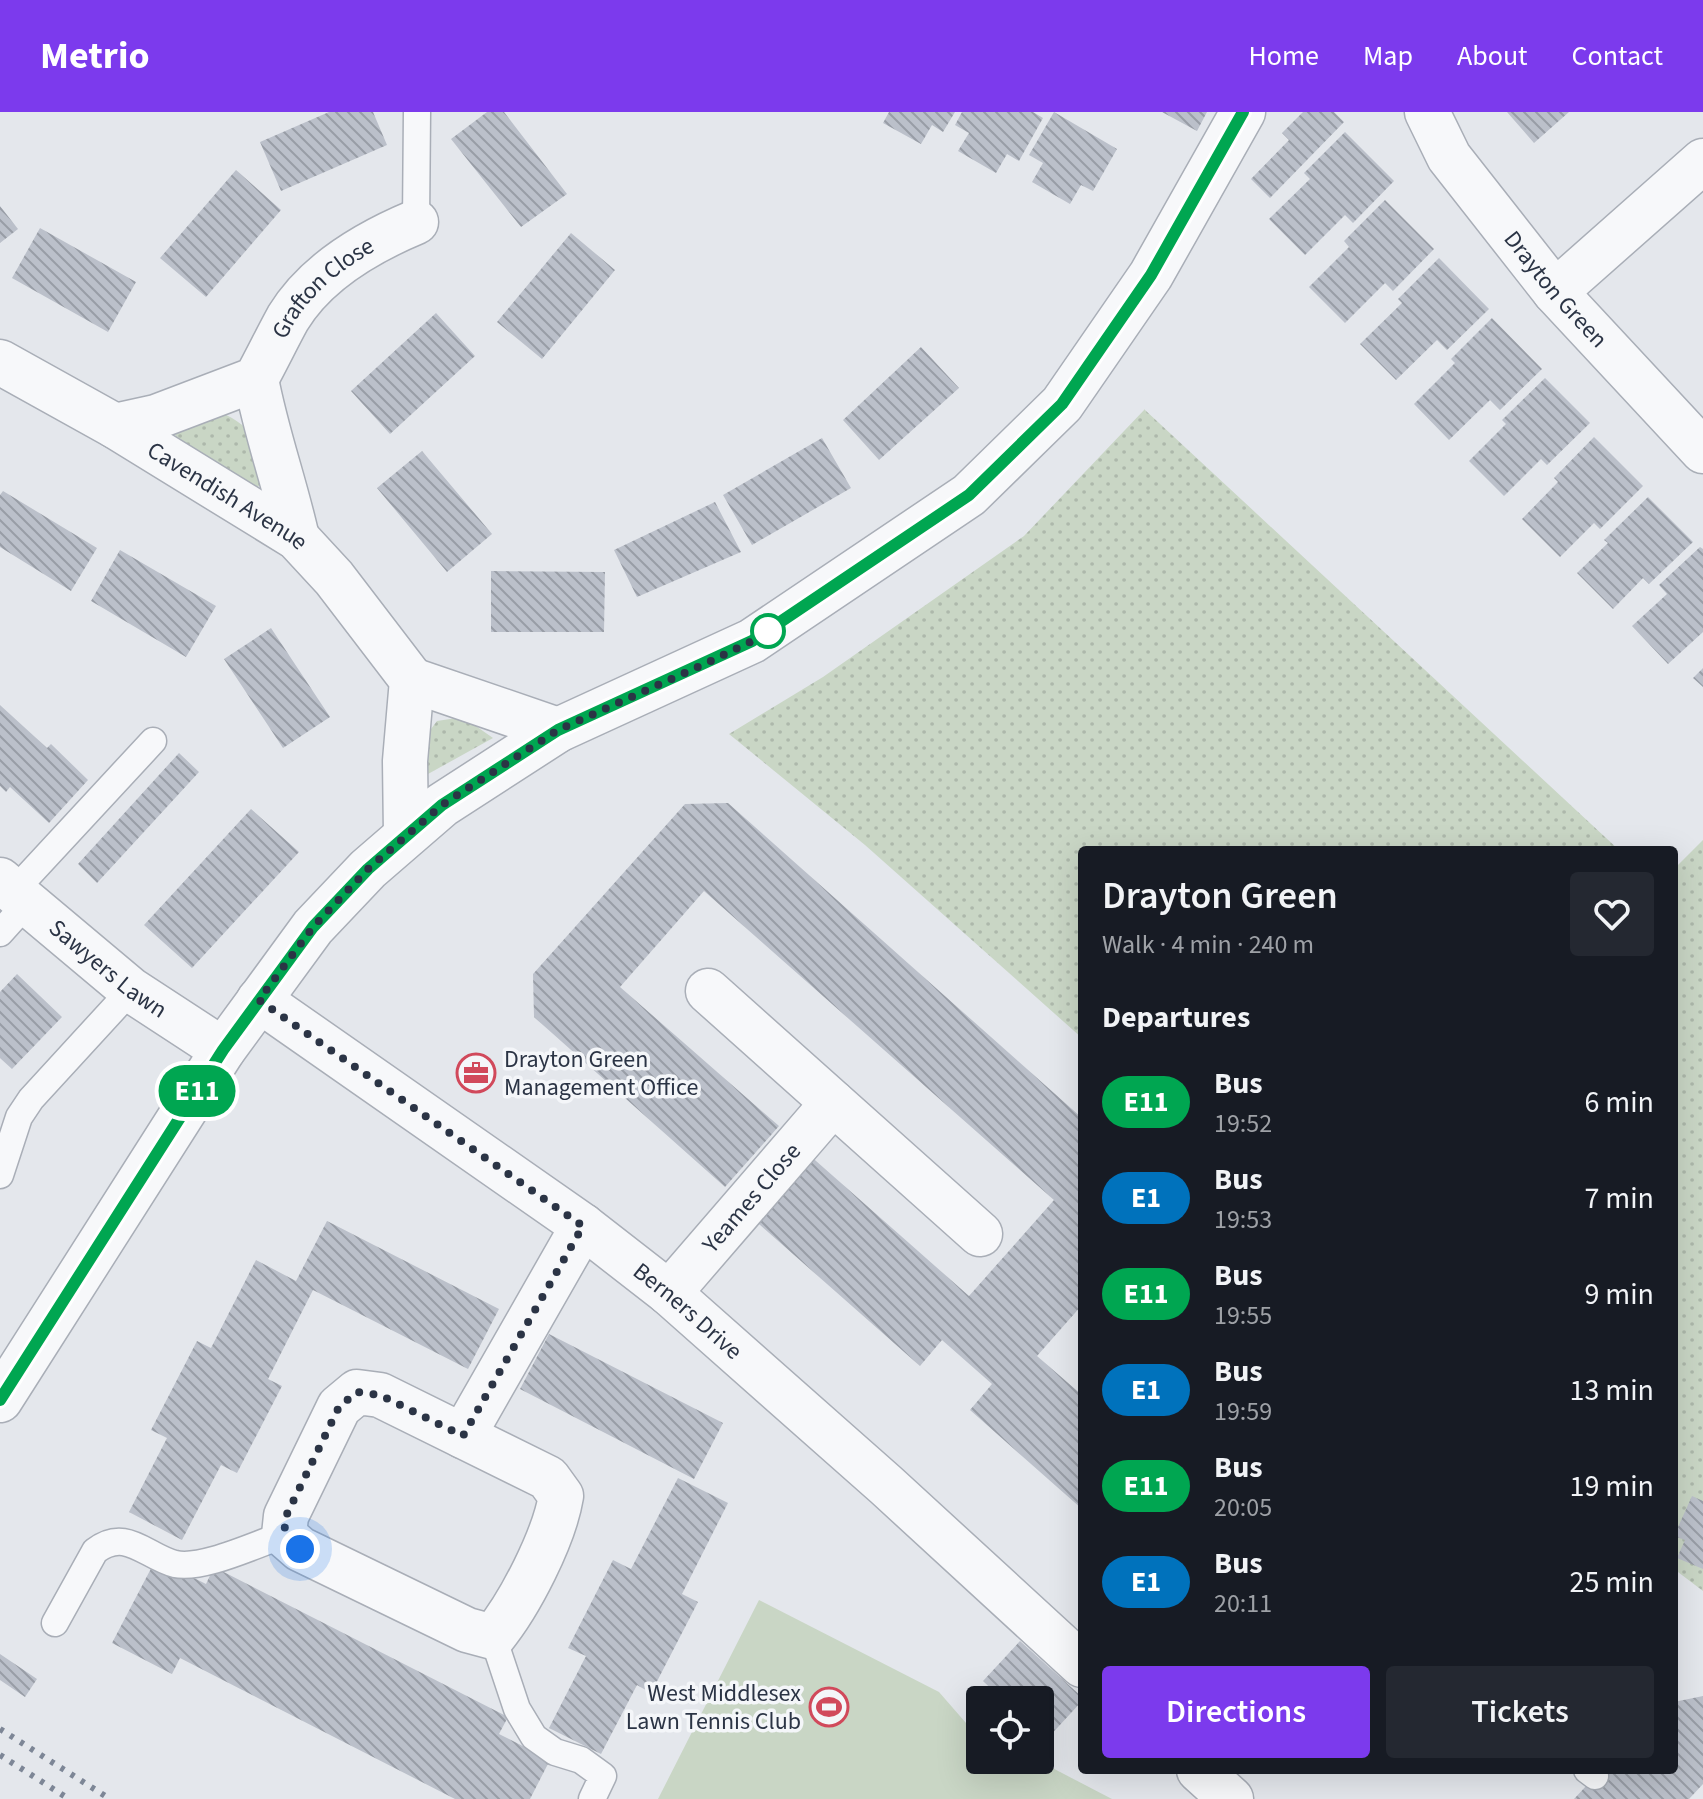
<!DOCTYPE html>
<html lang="en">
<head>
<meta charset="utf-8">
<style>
  :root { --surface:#171b24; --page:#242831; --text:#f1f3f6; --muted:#9ea1a6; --accent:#7c3aed }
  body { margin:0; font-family:"Source Sans 3",sans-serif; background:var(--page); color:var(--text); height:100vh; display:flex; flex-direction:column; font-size:30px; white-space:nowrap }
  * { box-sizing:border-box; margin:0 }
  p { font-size:26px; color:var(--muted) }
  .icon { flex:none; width:44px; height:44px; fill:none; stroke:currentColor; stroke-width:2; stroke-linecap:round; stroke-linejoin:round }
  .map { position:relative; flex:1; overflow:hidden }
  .drawer { position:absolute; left:1078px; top:734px; width:600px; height:928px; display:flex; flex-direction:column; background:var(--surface); border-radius:8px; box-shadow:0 8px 32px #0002 }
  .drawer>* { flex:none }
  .badge { padding:0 16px; border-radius:26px; font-size:28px; line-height:52px }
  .tools { position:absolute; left:966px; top:1574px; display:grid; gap:16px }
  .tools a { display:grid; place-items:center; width:88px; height:88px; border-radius:8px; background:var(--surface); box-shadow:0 8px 32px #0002; font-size:40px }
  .you { position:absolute; width:40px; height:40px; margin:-20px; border:6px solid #fff; border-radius:50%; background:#1a73e8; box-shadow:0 0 0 12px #1a73e833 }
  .map>.badge { position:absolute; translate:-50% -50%; box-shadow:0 0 0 4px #fff }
  h2 { padding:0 24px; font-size:30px; line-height:72px }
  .round { display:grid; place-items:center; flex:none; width:84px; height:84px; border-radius:8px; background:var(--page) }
  .summary { display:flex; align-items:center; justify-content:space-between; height:136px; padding:0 24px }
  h1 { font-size:38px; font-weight:600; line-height:60px }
  .primary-button { display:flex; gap:16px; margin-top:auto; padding:16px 24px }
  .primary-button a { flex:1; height:92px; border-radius:8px; background:var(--accent); color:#fff; font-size:32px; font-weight:600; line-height:92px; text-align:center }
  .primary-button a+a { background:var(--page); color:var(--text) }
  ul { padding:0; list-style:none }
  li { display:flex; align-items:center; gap:24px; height:96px; padding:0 24px }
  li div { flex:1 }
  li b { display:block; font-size:30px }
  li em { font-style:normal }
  li .badge { min-width:88px; font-weight:700; text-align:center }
  header { display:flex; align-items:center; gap:48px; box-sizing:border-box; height:112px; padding:0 40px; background:var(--accent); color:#fff }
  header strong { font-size:38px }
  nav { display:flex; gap:44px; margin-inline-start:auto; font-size:28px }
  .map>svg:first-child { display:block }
  .green { fill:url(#green-dots) }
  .pitch { fill:#c9d6c5 }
  .building { fill:url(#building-back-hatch) }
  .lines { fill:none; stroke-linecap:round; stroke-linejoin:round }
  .service-casing { stroke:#a9aeb7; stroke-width:29 }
  .minor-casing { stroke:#a9aeb7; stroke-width:47 }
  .service { stroke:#f7f8fa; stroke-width:26 }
  .minor { stroke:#f7f8fa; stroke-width:44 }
  .rail { stroke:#7d8696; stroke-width:6; stroke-dasharray:4 8; stroke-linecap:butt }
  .line-casing { stroke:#fff; stroke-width:18 }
  .line { stroke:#00a651; stroke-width:12 }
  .walk { stroke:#2b3445; stroke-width:8; stroke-dasharray:0 14.4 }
  .stop-dot { fill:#fff; stroke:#00a651; stroke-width:4 }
  .labels { text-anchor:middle; stroke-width:7; stroke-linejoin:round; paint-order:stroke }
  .street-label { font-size:24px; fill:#2b3445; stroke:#f4f6f9 }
  .poi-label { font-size:24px; fill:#2b3445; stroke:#f4f6f9; text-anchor:start }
</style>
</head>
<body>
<header>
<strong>Metrio</strong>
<nav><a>Home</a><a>Map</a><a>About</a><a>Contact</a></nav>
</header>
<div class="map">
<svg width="1703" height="1687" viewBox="0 0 1703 1687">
  <defs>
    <pattern id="green-dots" width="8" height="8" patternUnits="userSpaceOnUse" patternTransform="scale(2)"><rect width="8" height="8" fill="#c9d6c5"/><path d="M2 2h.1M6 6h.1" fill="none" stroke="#adb8ab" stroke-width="1.8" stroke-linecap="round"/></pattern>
    <pattern id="building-back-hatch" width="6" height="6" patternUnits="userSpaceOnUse" patternTransform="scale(2)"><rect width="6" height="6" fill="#bbc0ca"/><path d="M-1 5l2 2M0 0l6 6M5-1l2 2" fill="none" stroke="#989da6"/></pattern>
  </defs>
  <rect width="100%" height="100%" fill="#e4e7ec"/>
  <path class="green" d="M 1145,297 L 1145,298 L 1619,738 L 1082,738 L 1082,926 L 865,733 L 729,622 L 823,565 L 1024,424 Z
    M 220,300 C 250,313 257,329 274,355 L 258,375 L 175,329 L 176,314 Z
    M 463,605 L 493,626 L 419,667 L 422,629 L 437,609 Z
    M 1703,728 L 1703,1479 L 1674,1457 L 1674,757 Z"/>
  <path class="pitch" d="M 759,1488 L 939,1580 L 966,1611 L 980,1618 L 980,1648 L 1037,1648 L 1112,1687 L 658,1687 Z"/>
  <path class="building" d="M 329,0 L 373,0 L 387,33 L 281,79 L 260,30 Z
    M 487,0 L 504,0 L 567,82 L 521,115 L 451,27 Z
    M 889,0 L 955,0 L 943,20 L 932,13 L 921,32 L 883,11 Z
    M 962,0 L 1033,0 L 1043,6 L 1019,49 L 1007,42 L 996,61 L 958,39 L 969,21 L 955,13 Z
    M 1054,0 L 1117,37 L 1093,79 L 1081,73 L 1070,92 L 1032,70 L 1043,51 L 1029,43 Z
    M 1162,0 L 1207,0 L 1197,19 Z
    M 1303,0 L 1334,0 L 1344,10 L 1270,86 L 1251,67 L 1289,28 L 1282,21 Z
    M 1507,0 L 1569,0 L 1534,31 Z
    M 1345,20 L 1394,69 L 1353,111 L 1345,103 L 1305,143 L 1269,107 L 1310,67 L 1304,61 Z
    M 236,58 L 281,98 L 206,185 L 160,146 Z
    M 1385,88 L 1434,137 L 1393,179 L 1385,171 L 1345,211 L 1309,175 L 1349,135 L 1344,129 Z
    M 0,94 L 18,117 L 0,131 Z
    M 40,116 L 136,170 L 108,220 L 12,166 Z
    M 571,121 L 615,158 L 542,247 L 497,210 Z
    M 1439,146 L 1489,197 L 1447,238 L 1437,228 L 1396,268 L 1360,232 L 1402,191 L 1398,187 Z
    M 436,201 L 475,244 L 390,322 L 351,279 Z
    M 1492,206 L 1542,257 L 1500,298 L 1490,288 L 1449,328 L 1414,292 L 1455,251 L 1451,247 Z
    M 921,235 L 959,276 L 879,348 L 843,308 Z
    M 1545,266 L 1590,311 L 1547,353 L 1541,347 L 1504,384 L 1469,349 L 1506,312 L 1502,308 Z
    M 1594,325 L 1643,374 L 1600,417 L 1594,411 L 1560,445 L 1522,407 L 1558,370 L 1554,366 Z
    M 822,326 L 851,376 L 752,433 L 723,383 Z
    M 422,339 L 492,422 L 447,460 L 377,376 Z
    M 3,379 L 97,436 L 71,479 L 0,435 L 0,383 Z
    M 1648,385 L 1693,430 L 1649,472 L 1643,466 L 1613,497 L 1577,461 L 1608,431 L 1604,428 Z
    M 715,390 L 741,440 L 637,485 L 614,438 Z
    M 1700,435 L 1703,437 L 1703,520 L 1668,552 L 1632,514 L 1667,482 L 1659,473 Z
    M 120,438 L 216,494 L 186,545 L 91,489 Z
    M 491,459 L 605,460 L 604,520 L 491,520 Z
    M 271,516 L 330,605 L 283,636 L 224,547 Z
    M 1703,556 L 1703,575 L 1693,566 Z
    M 0,593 L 47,636 L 51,632 L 88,668 L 49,711 L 10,675 L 6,680 L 0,674 Z
    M 179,641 L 199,660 L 97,771 L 78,752 Z
    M 728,691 L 1082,1006 L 1082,1193 L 1037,1244 L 1082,1283 L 1082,1397 L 970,1298 L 992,1272 L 942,1228 L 920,1254 L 751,1105 L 807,1041 L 969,1184 L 1054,1088 L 704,779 L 620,875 L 779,1014 L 725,1075 L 534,905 L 533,862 L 685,692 Z
    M 251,697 L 299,740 L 192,856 L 144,813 Z
    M 17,862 L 62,905 L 12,957 L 0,946 L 0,880 Z
    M 327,1109 L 499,1197 L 468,1257 L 313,1178 L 268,1267 L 282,1274 L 237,1361 L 221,1353 L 182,1428 L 129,1400 L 167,1326 L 151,1318 L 197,1229 L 211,1236 L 256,1148 L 296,1169 Z
    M 549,1222 L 723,1311 L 694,1367 L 520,1277 Z
    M 678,1366 L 728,1391 L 682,1482 L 698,1490 L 651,1581 L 637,1573 L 601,1642 L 549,1616 L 586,1544 L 568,1536 L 613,1448 L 631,1457 Z
    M 1692,1384 L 1703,1389 L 1703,1457 L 1677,1446 L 1685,1428 L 1674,1424 Z
    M 156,1447 L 206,1472 L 214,1455 L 508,1605 L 499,1622 L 550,1648 L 530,1687 L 455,1687 L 180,1546 L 172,1562 L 112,1531 Z
    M 1020,1529 L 1082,1585 L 1082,1589 L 1047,1627 L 1040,1621 L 1040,1588 L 1003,1588 L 983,1569 Z
    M 0,1542 L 37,1567 L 25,1585 L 0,1568 Z
    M 1703,1584 L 1703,1672 L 1689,1687 L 1574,1687 L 1601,1658 L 1674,1658 L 1674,1590 Z"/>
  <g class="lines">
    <defs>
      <path id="service" d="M 416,110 L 417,0
        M 14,779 L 153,629
        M 0,821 L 27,791
        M 0,1063 L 19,1005 L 31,987 L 131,878
        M 55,1511 L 95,1439 C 126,1415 145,1444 175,1452 C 203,1458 256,1432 284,1423
        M 493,1525 L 517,1597 L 534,1625 L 555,1640 L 581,1648 L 603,1664 L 592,1687
        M 1587,1658 L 1595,1664"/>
      <g id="minor">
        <path id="s1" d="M 1427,0 L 1449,45 L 1555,180 L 1703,339"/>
        <path d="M 1555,180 L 1703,49"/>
        <path id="s2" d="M 0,250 L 115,314 L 297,426 L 334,466 L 412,568 L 405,649 L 406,722"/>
        <path d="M 256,267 C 266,321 285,372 297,426"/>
        <path id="s3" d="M 115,314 L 156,305 L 256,267 C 267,247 277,226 288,206 C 316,160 368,130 416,110"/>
        <path d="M 412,568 L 558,618"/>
        <path id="s4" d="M 0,768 L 131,878 L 223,938"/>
        <path d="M 708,879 L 980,1122"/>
        <path id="s5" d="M 259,888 L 583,1114 L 669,1181 L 886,1373 L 1082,1553"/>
        <path id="s6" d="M 669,1181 L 833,991"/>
        <path d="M 357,1280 L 380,1283 L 548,1366 L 561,1384 C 554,1426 520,1492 493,1525 L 467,1518 L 300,1437 L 284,1423 L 286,1404 L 339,1295 Z"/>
        <path d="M 0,1288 L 223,938 L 313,815 L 368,757 L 442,693 L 558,618 L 752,529 L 969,383 L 1062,292 L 1151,163 L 1243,0"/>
        <path d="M 463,1324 L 583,1114"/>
        <path d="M 1199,1658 L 1231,1687"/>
      </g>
    </defs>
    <use href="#service" class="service-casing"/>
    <use href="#minor" class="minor-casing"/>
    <use href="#service" class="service"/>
    <use href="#minor" class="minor"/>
    <path class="rail" d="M 0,1617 L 110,1687
      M 0,1643 L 69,1687"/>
  </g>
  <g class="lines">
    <defs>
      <path id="line" d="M 0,1288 L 223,938 L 313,815 L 368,757 L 442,693 L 558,618 L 752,529 L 969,383 L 1062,292 L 1151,163 L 1243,0"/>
    </defs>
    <use href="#line" class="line-casing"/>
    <use href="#line" class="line"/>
    <path class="walk" d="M 300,1437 L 284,1423 L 286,1404 L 339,1295 L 357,1280 L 380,1283 L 463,1324 L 583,1114 L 259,888 L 313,815 L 368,757 L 442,693 L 558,618 L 709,550 L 752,529 L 777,513 L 768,519"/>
  </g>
  <defs>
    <symbol id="office-ring" viewBox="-11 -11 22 22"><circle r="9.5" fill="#f4f6f9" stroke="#d1495b" stroke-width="1.5"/><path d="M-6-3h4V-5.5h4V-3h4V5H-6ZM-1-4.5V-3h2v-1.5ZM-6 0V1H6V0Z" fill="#d1495b"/></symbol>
    <symbol id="stadium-ring" viewBox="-11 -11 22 22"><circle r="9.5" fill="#f4f6f9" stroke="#d1495b" stroke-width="1.5"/><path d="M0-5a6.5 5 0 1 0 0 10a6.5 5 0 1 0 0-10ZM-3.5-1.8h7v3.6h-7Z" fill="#d1495b"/></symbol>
  </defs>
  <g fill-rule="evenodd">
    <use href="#office-ring" x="454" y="939" width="44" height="44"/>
    <use href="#stadium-ring" x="807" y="1573" width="44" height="44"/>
  </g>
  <circle class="stop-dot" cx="768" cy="519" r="16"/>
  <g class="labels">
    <g class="street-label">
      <text dy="8" stroke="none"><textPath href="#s1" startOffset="220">Drayton Green</textPath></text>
      <text dy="8" stroke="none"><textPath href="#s3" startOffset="264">Grafton Close</textPath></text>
      <text dy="8" stroke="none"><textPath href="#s2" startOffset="264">Cavendish Avenue</textPath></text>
      <text dy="8" stroke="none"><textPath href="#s4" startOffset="140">Sawyers Lawn</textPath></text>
      <text dy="8" stroke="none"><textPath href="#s6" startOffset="126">Yeames Close</textPath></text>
      <text dy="8" stroke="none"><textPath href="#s5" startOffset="530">Berners Drive</textPath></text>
    </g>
    <g class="poi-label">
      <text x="504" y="955">Drayton Green<tspan x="504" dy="28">Management Office</tspan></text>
      <text x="801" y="1589" text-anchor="end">West Middlesex<tspan x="801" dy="28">Lawn Tennis Club</tspan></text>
    </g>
  </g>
</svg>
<div class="tools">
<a><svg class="icon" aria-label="locate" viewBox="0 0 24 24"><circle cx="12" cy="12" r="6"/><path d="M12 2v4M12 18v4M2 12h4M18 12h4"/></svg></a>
</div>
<div class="you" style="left:300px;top:1437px"></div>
<b class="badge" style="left:197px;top:979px;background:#00a651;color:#fff">E11</b>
<section class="drawer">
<div class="summary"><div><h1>Drayton Green</h1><p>Walk · 4 min · 240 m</p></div><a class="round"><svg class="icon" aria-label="heart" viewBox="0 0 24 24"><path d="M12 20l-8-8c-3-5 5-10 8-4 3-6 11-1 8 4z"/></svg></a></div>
<h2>Departures</h2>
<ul>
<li><span class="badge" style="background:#00a651;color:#fff">E11</span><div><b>Bus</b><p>19:52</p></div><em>6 min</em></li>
<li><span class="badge" style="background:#0072bc;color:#fff">E1</span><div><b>Bus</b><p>19:53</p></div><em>7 min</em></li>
<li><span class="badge" style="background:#00a651;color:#fff">E11</span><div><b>Bus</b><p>19:55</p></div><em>9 min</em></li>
<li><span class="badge" style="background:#0072bc;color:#fff">E1</span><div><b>Bus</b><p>19:59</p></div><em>13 min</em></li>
<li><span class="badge" style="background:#00a651;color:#fff">E11</span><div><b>Bus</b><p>20:05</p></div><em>19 min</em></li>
<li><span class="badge" style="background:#0072bc;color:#fff">E1</span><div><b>Bus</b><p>20:11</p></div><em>25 min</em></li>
</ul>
<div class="primary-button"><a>Directions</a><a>Tickets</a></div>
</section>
</div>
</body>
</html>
